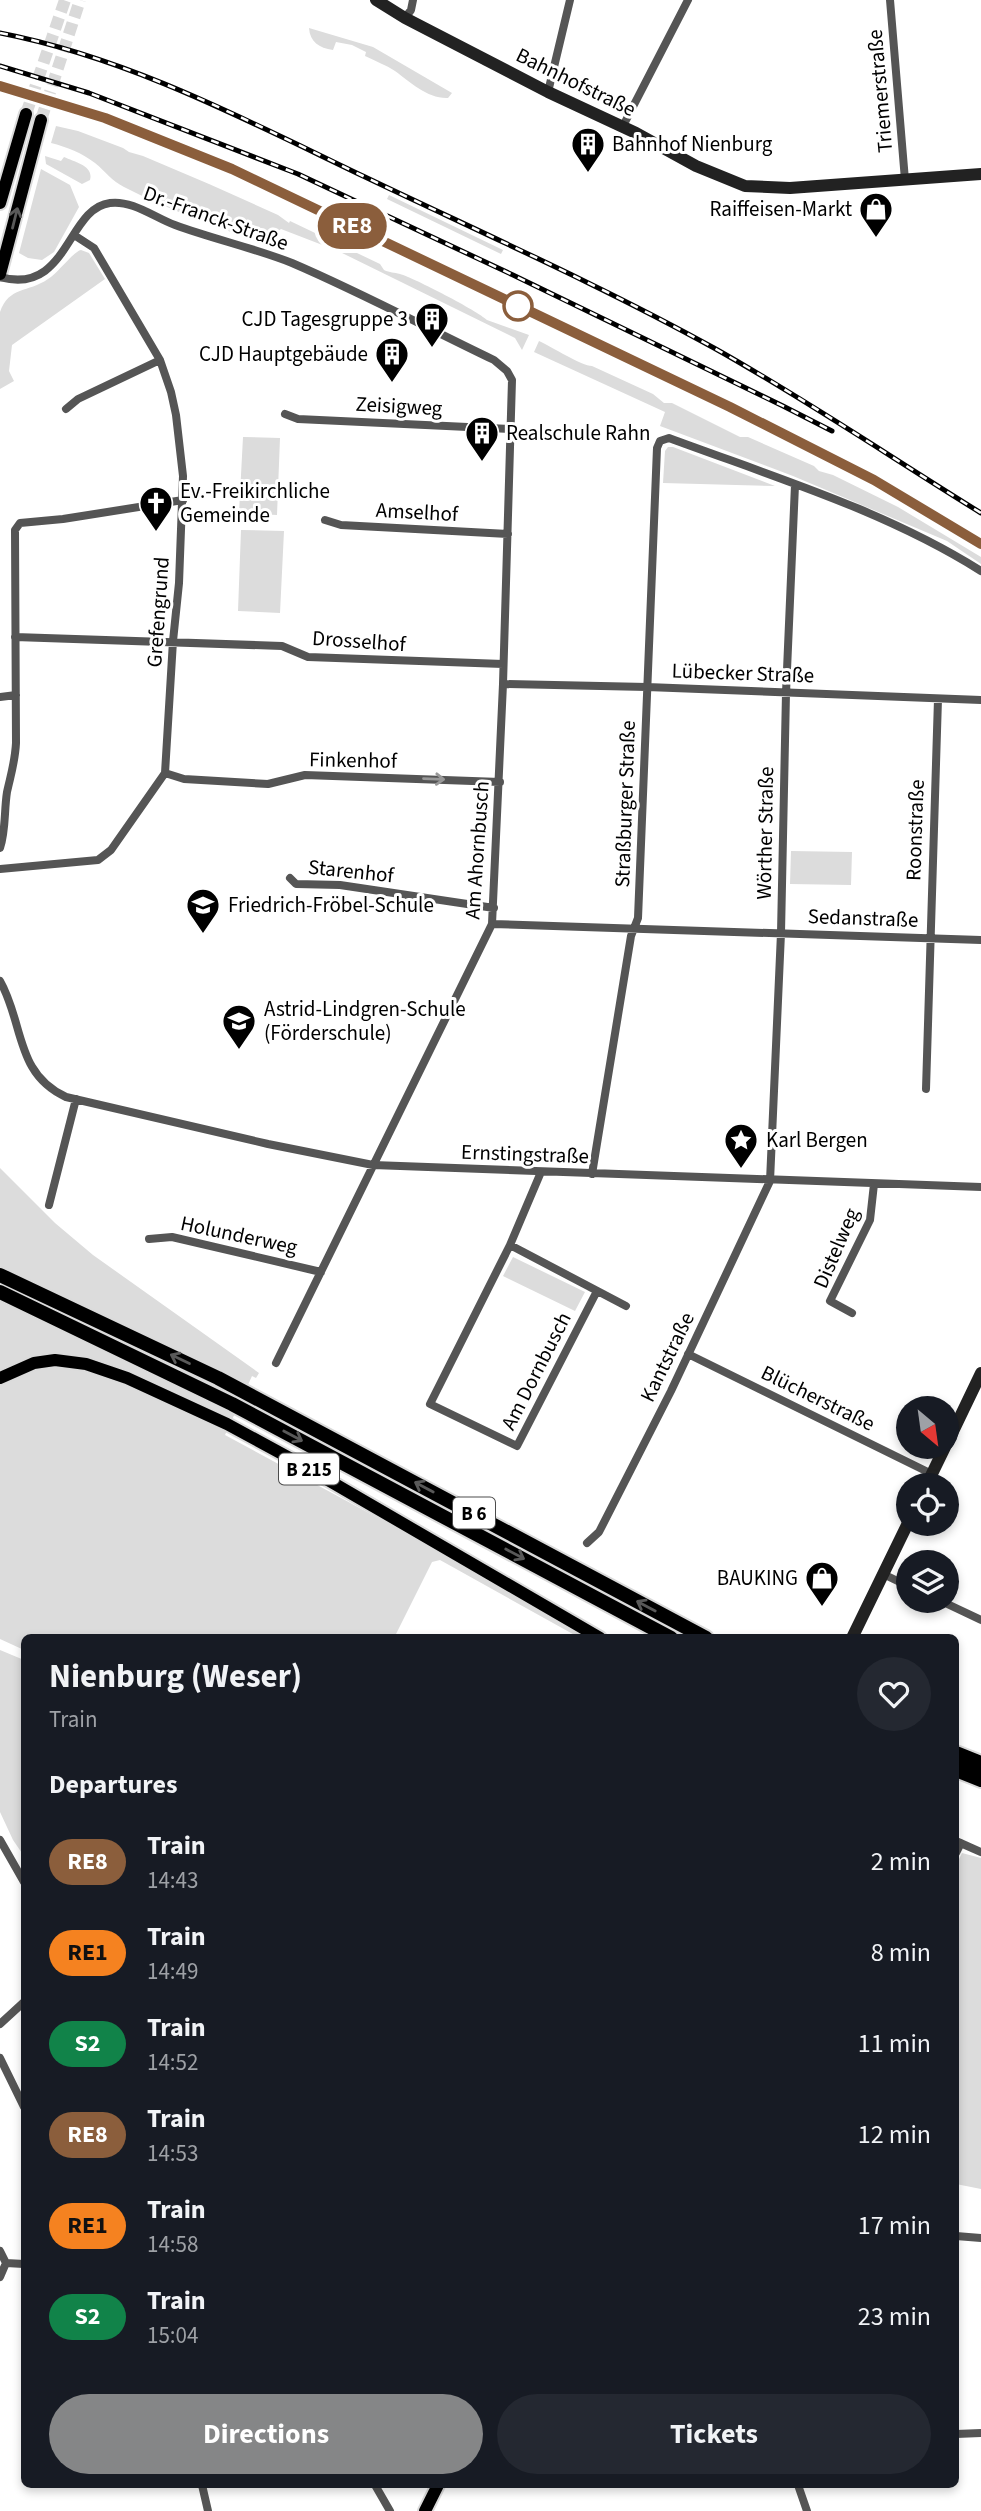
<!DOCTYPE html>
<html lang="en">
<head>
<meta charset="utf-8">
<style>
  :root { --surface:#171b24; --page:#242831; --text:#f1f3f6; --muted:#9ea1a6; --accent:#858687 }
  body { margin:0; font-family:"Source Sans 3",sans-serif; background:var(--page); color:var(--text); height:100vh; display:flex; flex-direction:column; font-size:26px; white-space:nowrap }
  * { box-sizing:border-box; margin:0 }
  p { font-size:23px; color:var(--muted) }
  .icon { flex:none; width:38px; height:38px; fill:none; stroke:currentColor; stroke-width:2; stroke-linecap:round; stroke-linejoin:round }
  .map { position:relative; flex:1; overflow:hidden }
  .drawer { position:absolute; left:21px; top:1634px; width:938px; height:854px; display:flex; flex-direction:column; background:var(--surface); border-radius:10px; box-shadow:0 4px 10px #0003 }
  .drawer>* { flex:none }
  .badge { padding:0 14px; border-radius:23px; font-size:24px; line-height:46px }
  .needle { width:46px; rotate:151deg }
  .tools { position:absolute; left:896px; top:1396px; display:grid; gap:14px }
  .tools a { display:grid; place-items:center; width:63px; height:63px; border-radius:50%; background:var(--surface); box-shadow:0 4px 10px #0003; font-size:35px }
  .map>.badge { position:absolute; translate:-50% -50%; box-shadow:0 0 0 4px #fff }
  h2 { padding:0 28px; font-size:26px; line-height:63px }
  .round { display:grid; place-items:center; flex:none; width:74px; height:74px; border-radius:37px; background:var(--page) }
  .head { display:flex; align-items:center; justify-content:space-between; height:119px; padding:0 28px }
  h1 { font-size:33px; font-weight:700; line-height:52px }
  .primary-button { display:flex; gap:14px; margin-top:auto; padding:14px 28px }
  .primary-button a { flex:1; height:80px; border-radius:42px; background:var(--accent); color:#fff; font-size:28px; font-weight:700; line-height:80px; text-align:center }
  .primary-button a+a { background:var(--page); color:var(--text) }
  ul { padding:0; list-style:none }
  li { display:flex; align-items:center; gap:21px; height:91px; padding:0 28px }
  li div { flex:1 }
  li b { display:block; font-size:26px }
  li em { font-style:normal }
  li .badge { min-width:77px; font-weight:700; text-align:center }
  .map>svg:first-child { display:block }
  .green { fill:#dcdcdc }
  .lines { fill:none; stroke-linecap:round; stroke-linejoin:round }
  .primary-tunnel { stroke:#d9d9d9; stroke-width:12; stroke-dasharray:12 6; stroke-linecap:butt }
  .primary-casing { stroke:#dbdbdb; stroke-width:16 }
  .highway-casing { stroke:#dbdbdb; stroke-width:18 }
  .street { stroke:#555; stroke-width:8 }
  .secondary { stroke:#222; stroke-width:12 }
  .primary { stroke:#000; stroke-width:12 }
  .highway { stroke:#000; stroke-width:14 }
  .rail-casing { stroke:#000; stroke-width:5 }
  .rail { stroke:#fff; stroke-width:2.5; stroke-dasharray:8; stroke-linecap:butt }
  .oneway { stroke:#595959 }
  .oneway2 { stroke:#999 }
  .line-casing { stroke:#fff; stroke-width:16 }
  .line { stroke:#8b5e3c; stroke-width:10 }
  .stop-dot { fill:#fff; stroke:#8b5e3c; stroke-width:3.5 }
  .labels { text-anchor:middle; stroke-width:6; stroke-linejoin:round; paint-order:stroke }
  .shield { fill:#fff; stroke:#4c4c4c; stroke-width:2 }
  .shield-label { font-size:19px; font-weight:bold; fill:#000 }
  .street-label { font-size:21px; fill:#000; stroke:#fff }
  .poi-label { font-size:21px; fill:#000; stroke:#fff; text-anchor:start }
</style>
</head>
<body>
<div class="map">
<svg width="981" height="2511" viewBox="0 0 981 2511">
  <rect width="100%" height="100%" fill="#fff"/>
  <path class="green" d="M 309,28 L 373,47 L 452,93 L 448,98 C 428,99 410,82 395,71 C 386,65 375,61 365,56 L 366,52 L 352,45 L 336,42 L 333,50 C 319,48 310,42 309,28 Z
    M 56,126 L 78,131 L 123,148 L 129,152 L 143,156 L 209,184 L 278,215 L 289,223 L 290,221 L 380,264 L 384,270 C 390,273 394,272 400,274 C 414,278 478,311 487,320 L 529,335 L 522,350 L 515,338 L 338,251 L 281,229 L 273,235 L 266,245 C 219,227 170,211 124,187 C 112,181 106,172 95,163 C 82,153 67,147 51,143 Z
    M 45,156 L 61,161 L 64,157 C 75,162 94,166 90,180 L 82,184 L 46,164 Z
    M 41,169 L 70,185 L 79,207 L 54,252 L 42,260 L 28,258 L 19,253 Z
    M 389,195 L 503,250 L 501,254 L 387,199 Z
    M 81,250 L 89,253 L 105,279 L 12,345 L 9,371 L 14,381 L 0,389 L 0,312 C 9,286 28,293 48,279 C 58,273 74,251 81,250 Z
    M 539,341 C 552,347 582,366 592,366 L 653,394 L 664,403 L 672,403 L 740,437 L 748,437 L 814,466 L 819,471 L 833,475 L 898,507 L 981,557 L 981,564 L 947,541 L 793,476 L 660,426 L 665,412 L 534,352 Z
    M 243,437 L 280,438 L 277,515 L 239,513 Z
    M 668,447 L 673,447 L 775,486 L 663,483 L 665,451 Z
    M 241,530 L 284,531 L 280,613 L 238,611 Z
    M 791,851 L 852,852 L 851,885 L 790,884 Z
    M 0,1168 L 55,1223 L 93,1255 L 259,1373 L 256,1378 L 252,1376 L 225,1435 L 439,1551 L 589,1638 L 580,1638 L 440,1560 L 432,1562 L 394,1638 L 24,1638 L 24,1650 L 0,1639 Z
    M 513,1257 L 585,1292 L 575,1311 L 503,1276 Z
    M 0,1650 L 24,1660 L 24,1856 L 13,1840 L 0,1812 Z
    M 962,1853 L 981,1858 L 981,2189 L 956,2184 L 956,1865 Z"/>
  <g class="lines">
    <path class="primary-tunnel" d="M 26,114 L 65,0
      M 41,120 L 80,0"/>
    <defs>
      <path id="primary" d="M 0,203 L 26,114
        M 0,274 L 41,120
        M 0,1378 L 34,1363 L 55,1360 L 86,1364 L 127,1378 L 227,1424 L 297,1462 L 600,1638
        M 956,1762 L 981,1771
        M 425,2511 L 438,2485"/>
      <path id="highway" d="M 0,1275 L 218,1378 L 706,1638
        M 0,1292 L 232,1404 L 671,1638
        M 956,1753 L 981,1763
        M 956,1770 L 981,1780"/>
    </defs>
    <use href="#primary" class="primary-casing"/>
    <use href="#highway" class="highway-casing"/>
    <path class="street" d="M 890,0 L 905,180
      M 405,18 L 411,10 L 413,0
      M 548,92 L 570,0
      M 623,126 L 688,0
      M 0,277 C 68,296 67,208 110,203 C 133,200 155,218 175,225 C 213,239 254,248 292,263 C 360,292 427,328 494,360 L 507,371 L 512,380 L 503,684 L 492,924 L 276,1363
      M 66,409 L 78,399 L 160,360
      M 285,414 L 298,419 L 512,429
      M 325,520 L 341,525 L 508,534
      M 15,637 L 282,646 L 308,657 L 503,664
      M 503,684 L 647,687 L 981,700
      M 0,697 L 16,695
      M 165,773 L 184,779 L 268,784 L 305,775 L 500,782
      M 0,848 C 6,830 4,811 7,792 C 11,774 15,762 16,743 L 15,530 L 20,523 L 63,519 L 183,500
      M 0,869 L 98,860 L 111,850 L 165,773 L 173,641 L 179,583 L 183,476 L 176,415 L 171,392 L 160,360 L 94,248 L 74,235
      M 290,878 L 296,884 L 340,885 L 494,908
      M 492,924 L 981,940
      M 0,981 C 24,1023 15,1074 66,1097 L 268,1144 L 373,1165 L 981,1187
      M 926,1089 L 938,699
      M 541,1172 L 510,1245 L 430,1404 L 517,1446 L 597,1291
      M 592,1174 L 631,936 L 638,918 L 657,448 L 660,441 L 669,438 C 774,477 886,511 981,571
      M 49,1205 L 76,1099
      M 149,1239 L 172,1237 L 321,1272
      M 510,1245 L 626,1306
      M 852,1313 L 830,1301 L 870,1220 L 874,1184
      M 688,1354 L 932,1474
      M 587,1543 L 599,1532 L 671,1391 L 770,1181 L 781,933 L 786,693 L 795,485
      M 883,1574 L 908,1586
      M 941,1601 L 981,1620
      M 0,1840 L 24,1882
      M 956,1841 L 981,1852
      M 956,1853 L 961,1843
      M 0,2024 L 24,2002
      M 0,2058 L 24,2107
      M 956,2236 L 981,2238
      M 0,2251 L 6,2263
      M 0,2277 L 6,2263 L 24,2264
      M 956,2434 L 981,2433
      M 202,2485 L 208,2511
      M 375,2485 L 390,2511
      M 798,2485 L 807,2511"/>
    <path class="secondary" d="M 376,0 L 405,18 L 548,92 L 636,133 L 696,166 L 745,186 L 790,188 L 981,174
      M 947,1444 L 981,1373
      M 926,1486 L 945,1447
      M 852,1638 L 908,1523"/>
    <use href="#primary" class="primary"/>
    <use href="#highway" class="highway"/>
    <defs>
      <path id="rail" d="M 0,33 C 129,58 246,120 363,176 C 480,232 600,285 714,348 C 805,399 892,458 981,513
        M 0,66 L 89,93 L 298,174 L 513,275 L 783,406 L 832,431
        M 0,86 L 105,118 L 232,168 L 730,407 L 874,480 L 981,544"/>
    </defs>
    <use href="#rail" class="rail-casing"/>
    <use href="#rail" class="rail"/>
  </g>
  <defs><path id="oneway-shaft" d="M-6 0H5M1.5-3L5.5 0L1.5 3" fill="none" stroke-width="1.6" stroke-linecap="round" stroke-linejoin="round" transform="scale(1.75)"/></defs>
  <g class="oneway">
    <use href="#oneway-shaft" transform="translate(15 218) rotate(-76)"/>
    <use href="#oneway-shaft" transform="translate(180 1359) rotate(-154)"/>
    <use href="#oneway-shaft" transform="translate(293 1436) rotate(28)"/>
    <use href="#oneway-shaft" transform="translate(424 1487) rotate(-152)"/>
    <use href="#oneway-shaft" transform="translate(515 1554) rotate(28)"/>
    <use href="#oneway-shaft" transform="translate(646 1606) rotate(-152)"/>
  </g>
  <use class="oneway2" href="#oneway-shaft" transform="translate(434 779) rotate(2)"/>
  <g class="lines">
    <defs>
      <path id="line" d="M 0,86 L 105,118 L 232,169 L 730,407 L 874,480 L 981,544"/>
    </defs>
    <use href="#line" class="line-casing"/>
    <use href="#line" class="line"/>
  </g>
  <defs>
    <symbol id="building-pin" viewBox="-11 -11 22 30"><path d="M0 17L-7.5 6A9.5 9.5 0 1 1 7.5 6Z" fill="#000" stroke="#fff"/><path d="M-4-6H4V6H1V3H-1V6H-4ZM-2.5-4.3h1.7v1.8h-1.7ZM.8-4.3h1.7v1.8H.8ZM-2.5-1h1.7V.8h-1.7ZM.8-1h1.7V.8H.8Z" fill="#fff"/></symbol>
    <symbol id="shop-pin" viewBox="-11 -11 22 30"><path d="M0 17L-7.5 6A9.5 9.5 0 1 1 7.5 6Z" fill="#000" stroke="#fff"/><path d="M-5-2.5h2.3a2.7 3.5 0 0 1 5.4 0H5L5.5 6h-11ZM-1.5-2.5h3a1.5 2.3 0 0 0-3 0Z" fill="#fff"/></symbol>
    <symbol id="church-pin" viewBox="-11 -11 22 30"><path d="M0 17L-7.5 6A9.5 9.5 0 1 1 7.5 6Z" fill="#000" stroke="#fff"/><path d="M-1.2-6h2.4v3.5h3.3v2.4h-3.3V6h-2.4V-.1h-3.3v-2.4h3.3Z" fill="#fff"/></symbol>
    <symbol id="school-pin" viewBox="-11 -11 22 30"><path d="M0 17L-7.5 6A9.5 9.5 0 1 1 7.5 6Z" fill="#000" stroke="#fff"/><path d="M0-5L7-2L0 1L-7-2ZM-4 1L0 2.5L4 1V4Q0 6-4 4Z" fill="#fff"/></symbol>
    <symbol id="sight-pin" viewBox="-11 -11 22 30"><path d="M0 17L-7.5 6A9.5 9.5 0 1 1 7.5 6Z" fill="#000" stroke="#fff"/><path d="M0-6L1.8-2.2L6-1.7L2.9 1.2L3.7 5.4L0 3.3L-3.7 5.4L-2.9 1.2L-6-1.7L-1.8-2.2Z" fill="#fff"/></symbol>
  </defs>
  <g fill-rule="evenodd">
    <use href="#building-pin" x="569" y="125" width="38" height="52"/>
    <use href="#shop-pin" x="857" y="190" width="38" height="52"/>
    <use href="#building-pin" x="413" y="300" width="38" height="52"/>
    <use href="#building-pin" x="373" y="335" width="38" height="52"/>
    <use href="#building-pin" x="463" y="414" width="38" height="52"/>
    <use href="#church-pin" x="137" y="484" width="38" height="52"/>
    <use href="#school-pin" x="184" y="886" width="38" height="52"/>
    <use href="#school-pin" x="220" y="1002" width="38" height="52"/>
    <use href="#sight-pin" x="722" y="1121" width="38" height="52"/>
    <use href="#shop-pin" x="803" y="1559" width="38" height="52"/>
  </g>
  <circle class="stop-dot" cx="518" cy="306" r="14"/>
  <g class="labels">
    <g class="shield">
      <rect x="279" y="1453.5" width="60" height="31" rx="5"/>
      <rect x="453" y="1497.5" width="42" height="31" rx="5"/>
    </g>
    <g class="shield-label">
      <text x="309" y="1476">B 215</text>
      <text x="474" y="1520">B 6</text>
    </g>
    <g class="street-label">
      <text transform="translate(576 82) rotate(26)" y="7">Bahnhofstraße</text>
      <text transform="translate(880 91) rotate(-95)" y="7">Triemerstraße</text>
      <text transform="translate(216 218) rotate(20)" y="7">Dr.-Franck-Straße</text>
      <text transform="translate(399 406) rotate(3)" y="7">Zeisigweg</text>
      <text transform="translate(417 512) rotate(3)" y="7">Amselhof</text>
      <text transform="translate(158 612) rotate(-86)" y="7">Grefengrund</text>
      <text transform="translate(359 641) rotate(4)" y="7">Drosselhof</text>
      <text transform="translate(743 673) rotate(2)" y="7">Lübecker Straße</text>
      <text transform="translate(353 760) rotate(1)" y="7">Finkenhof</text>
      <text transform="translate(625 804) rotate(-88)" y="7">Straßburger Straße</text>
      <text transform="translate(915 830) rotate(-88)" y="7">Roonstraße</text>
      <text transform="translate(765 833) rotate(-89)" y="7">Wörther Straße</text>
      <text transform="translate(477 850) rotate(-86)" y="7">Am Ahornbusch</text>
      <text transform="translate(351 871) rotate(6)" y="7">Starenhof</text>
      <text transform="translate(863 918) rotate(2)" y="7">Sedanstraße</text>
      <text transform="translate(525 1154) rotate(2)" y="7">Ernstingstraße</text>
      <text transform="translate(239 1235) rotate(12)" y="7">Holunderweg</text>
      <text transform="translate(836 1248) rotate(-67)" y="7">Distelweg</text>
      <text transform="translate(667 1357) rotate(-64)" y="7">Kantstraße</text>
      <text transform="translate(536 1371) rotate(-63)" y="7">Am Dornbusch</text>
      <text transform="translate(818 1398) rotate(26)" y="7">Blücherstraße</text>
    </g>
    <g class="poi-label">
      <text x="612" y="151">Bahnhof Nienburg</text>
      <text x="852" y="216" text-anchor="end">Raiffeisen-Markt</text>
      <text x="408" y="326" text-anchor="end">CJD Tagesgruppe 3</text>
      <text x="368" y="361" text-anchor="end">CJD Hauptgebäude</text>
      <text x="506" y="440">Realschule Rahn</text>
      <text x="180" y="498">Ev.-Freikirchliche<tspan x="180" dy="24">Gemeinde</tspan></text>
      <text x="228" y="912">Friedrich-Fröbel-Schule</text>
      <text x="264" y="1016">Astrid-Lindgren-Schule<tspan x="264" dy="24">(Förderschule)</tspan></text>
      <text x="766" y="1147">Karl Bergen</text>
      <text x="798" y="1585" text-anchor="end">BAUKING</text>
    </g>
  </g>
</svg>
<div class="tools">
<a><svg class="needle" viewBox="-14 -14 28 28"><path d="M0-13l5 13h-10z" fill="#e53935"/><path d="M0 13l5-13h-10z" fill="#9ea1a6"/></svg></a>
<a><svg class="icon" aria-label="locate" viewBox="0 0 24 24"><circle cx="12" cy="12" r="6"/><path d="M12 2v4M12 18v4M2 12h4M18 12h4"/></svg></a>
<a><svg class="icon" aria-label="layers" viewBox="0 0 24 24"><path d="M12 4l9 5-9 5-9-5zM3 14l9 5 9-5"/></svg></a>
</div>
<b class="badge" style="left:352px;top:226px;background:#8b5e3c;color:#fff">RE8</b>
<section class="drawer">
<div class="head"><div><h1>Nienburg (Weser)</h1><p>Train</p></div><a class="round"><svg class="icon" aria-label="heart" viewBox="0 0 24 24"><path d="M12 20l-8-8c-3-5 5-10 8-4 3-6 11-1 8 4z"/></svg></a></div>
<h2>Departures</h2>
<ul>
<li><span class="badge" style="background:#8b5e3c;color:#fff">RE8</span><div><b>Train</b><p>14:43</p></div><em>2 min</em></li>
<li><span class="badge" style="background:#f58220;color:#111">RE1</span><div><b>Train</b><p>14:49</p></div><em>8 min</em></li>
<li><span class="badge" style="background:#118349;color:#fff">S2</span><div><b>Train</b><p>14:52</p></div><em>11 min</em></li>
<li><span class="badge" style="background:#8b5e3c;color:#fff">RE8</span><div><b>Train</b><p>14:53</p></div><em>12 min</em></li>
<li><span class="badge" style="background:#f58220;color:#111">RE1</span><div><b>Train</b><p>14:58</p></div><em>17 min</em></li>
<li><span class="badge" style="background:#118349;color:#fff">S2</span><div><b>Train</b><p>15:04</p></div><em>23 min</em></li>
</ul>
<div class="primary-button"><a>Directions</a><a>Tickets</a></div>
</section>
</div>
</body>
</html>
